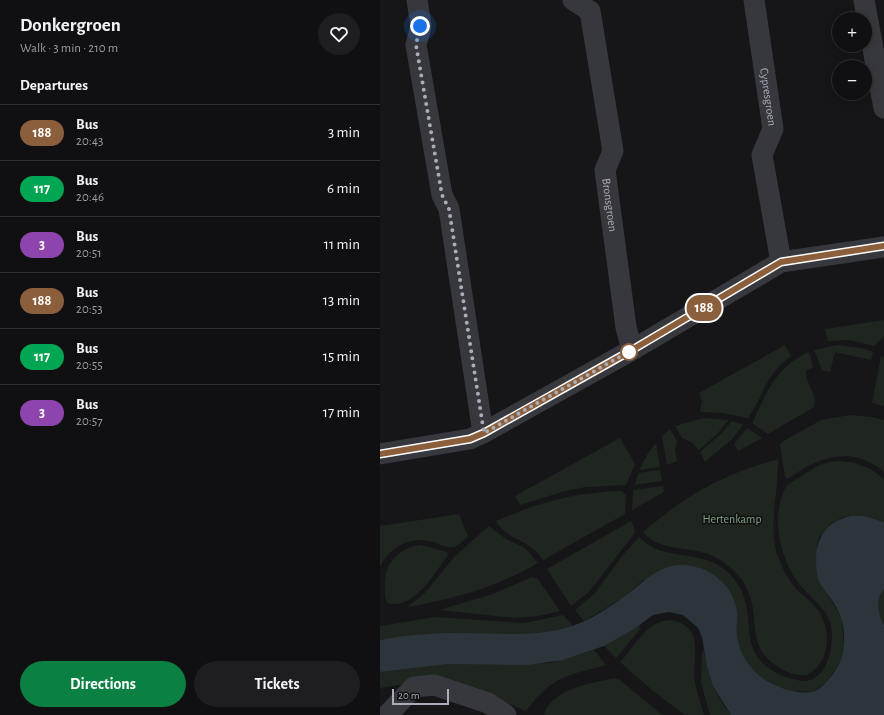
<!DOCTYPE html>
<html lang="en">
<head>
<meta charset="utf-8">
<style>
  :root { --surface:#101012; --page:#1e1e20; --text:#f1f3f6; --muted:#9c9d9f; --line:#303032; --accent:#0b8043 }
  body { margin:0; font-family:"Alegreya Sans",sans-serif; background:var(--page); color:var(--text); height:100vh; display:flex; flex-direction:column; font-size:15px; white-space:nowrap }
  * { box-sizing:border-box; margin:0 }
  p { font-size:13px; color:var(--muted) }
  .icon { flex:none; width:22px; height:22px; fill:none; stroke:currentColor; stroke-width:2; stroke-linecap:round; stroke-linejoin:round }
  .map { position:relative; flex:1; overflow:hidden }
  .sheet { display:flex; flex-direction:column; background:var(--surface); width:380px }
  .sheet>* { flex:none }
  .badge { padding:0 8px; border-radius:13px; font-size:14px; line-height:26px }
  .tools { position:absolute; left:452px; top:12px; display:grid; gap:8px }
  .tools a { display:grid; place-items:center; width:40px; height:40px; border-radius:50%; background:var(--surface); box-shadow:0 2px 10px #0003,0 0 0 1px var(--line); font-size:20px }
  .scale { position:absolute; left:12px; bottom:10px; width:57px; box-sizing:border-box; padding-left:4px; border:2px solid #a8adb8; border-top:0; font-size:11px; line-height:14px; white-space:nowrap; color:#a8adb8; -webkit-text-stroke:3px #111113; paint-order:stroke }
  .you { position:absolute; width:20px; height:20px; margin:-10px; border:3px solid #fff; border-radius:50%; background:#1a73e8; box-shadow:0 0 0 6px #1a73e833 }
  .map>.badge { position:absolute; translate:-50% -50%; box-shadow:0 0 0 2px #fff }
  h2 { padding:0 20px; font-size:15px; line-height:36px }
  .round { display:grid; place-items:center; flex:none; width:42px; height:42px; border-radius:21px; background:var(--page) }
  .headline { display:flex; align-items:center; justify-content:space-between; height:68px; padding:0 20px }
  h1 { font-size:19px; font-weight:700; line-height:30px }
  .button { display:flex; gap:8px; margin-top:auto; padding:8px 20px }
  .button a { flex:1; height:46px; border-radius:24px; background:var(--accent); color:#fff; font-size:16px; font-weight:700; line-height:46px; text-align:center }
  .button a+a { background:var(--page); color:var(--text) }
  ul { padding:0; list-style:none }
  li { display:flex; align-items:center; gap:12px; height:56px; padding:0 20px; border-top:1px solid var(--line) }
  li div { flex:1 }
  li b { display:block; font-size:15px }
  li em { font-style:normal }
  li .badge { min-width:44px; font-weight:700; text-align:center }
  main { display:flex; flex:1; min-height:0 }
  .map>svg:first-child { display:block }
  .green { fill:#1e261f }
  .water { fill:#2c353c }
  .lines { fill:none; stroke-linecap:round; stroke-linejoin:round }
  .minor { stroke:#37383d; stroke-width:21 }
  .line-casing { stroke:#fff; stroke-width:9 }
  .line { stroke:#8b5e3c; stroke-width:6 }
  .walk { stroke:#a8adb8; stroke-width:4; stroke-dasharray:0 7.2 }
  .stop-dot { fill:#fff; stroke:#8b5e3c; stroke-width:2 }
  .labels { text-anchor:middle; stroke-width:3; stroke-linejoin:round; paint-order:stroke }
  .street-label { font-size:12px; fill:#a8adb8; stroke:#111113 }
  .park-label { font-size:12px; fill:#7fa381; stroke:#111113 }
</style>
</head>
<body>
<main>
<section class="sheet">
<div class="headline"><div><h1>Donkergroen</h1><p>Walk · 3 min · 210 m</p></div><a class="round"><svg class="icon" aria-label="heart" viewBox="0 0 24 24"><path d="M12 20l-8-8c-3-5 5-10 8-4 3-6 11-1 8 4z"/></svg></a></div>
<h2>Departures</h2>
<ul>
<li><span class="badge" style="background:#8b5e3c;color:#fff">188</span><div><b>Bus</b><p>20:43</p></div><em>3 min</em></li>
<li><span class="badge" style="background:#00a651;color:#fff">117</span><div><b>Bus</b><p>20:46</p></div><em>6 min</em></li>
<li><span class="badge" style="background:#8e44ad;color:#fff">3</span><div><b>Bus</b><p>20:51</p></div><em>11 min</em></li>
<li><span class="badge" style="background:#8b5e3c;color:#fff">188</span><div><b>Bus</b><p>20:53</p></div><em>13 min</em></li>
<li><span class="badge" style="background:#00a651;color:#fff">117</span><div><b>Bus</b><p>20:55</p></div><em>15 min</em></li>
<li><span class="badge" style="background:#8e44ad;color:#fff">3</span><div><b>Bus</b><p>20:57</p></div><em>17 min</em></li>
</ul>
<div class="button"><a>Directions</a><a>Tickets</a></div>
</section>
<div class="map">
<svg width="504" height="715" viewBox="0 0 504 715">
  <rect width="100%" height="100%" fill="#161618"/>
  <path class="green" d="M 504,320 L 504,337 L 494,346 L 470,340 L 448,341 L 445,329 Z
    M 405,345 L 411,356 C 383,377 385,394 368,418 L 343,413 L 320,412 L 322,401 L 319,393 Z
    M 457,345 L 481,348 L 493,352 L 491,360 L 455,352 L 450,372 L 442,370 L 434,350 Z
    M 429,352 L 433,366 L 431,369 L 426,370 C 425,384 438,394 434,407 L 388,434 L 373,424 L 373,421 C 388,390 396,367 429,352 Z
    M 501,356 L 504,358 L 504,406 L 492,403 Z
    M 470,415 L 492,417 L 504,420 L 504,472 C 471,444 438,457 408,479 L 405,477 L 400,445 L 402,442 L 441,420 Z
    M 324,418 L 349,420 L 336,435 L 319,450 L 311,442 L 302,438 L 295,426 Z
    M 352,421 L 363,425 L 352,439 L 325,462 L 320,452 L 342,433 Z
    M 367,428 L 382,438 L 358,451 L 354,444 Z
    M 290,429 L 297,441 L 295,450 L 297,461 L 287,465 L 282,436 Z
    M 240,438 L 255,464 L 246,485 L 206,487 L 185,491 L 140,505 L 135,496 Z
    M 276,443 L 280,467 L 259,470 L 268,453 Z
    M 398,459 C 399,489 389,521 396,550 C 400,564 407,579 417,590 C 426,598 437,606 442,617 C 452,636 447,667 426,675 C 417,676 408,673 400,668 C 361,646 385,613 362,580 C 352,567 338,556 322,552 C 302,547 278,550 263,532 C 309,493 340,476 398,459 Z
    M 455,461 C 474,461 490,466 504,479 L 504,522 L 484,516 L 464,517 L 451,523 L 439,537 L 437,545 L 439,581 L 462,618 L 464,645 L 461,659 L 454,672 L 444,684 L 433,692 L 411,691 L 397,686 L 384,679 L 370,667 L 364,660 L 360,648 L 357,636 L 357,613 L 340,579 L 319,568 L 302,565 L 262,581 L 243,598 L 204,621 L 195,610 L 215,593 L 242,556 L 259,537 C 265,542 271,548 279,550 C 308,559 334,553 355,580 C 380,613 355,644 390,669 C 397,674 404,677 412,679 C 418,680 424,682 430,680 C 450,674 455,639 450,622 C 445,607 432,599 422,587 C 400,562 389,516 407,485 L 439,465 Z
    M 280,470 L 282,481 L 255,485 L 258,473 Z
    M 283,486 L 284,492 L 252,510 L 253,490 Z
    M 242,491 L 246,495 L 245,514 L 163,560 C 150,539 126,540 116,521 C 160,502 195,492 242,491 Z
    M 79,514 L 88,536 C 84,540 79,546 73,547 C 65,549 57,542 49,541 C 29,536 8,549 0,567 L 0,526 Z
    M 251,521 L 255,530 L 254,534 L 209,592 L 191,606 L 167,569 Z
    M 109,526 L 126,539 L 145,548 L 158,563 C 117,587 73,599 27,607 L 44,594 L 74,557 Z
    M 41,545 L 67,552 L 68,555 C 56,571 43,595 24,602 C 20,604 14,604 9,604 C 5,601 5,595 5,590 C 2,566 17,548 41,545 Z
    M 152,577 L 158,579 L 180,611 L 158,616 L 134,618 L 59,610 L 113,594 Z
    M 504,590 L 504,625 C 498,615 495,599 504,590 Z
    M 183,615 L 193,626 L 158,634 L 139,635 L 50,634 L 0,640 L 0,626 L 55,617 L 144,623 Z
    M 290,620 C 327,626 311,658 315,682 C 317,693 321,704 324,715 L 305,715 L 273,691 L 240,662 C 256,646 266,621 290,620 Z
    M 259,625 L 261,628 L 236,658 L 224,646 Z
    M 214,650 L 226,665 C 185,676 173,676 146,711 L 82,684 L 50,680 L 0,688 L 0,672 L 69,664 L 170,663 Z
    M 324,651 C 328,675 335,696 351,715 L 330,715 L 321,683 L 322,652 Z
    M 234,678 L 240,680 L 282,715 L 164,715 C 172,688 210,684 234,678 Z"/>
  <path class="water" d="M 471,516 L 484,516 L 504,522 L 504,590 C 495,599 498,615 504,625 L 504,715 L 351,715 L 333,686 L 327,667 L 322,637 L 318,628 L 303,615 L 289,612 L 273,615 L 254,629 L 224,646 L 183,660 L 148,665 L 69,664 L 0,672 L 0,640 C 26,635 52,633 78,633 C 117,633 154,638 192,626 C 210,620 227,609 241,599 C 266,582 281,558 316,567 C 337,572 354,590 357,611 C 358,619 356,626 357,634 C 359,656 372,673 391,683 C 403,689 417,694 431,692 C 440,691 448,680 453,674 C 467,655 468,627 456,607 C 451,597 442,589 438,579 C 436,571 436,565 436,557 C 438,534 448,521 471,516 Z"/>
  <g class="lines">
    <g class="minor">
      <path d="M 37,0 L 41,26 L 36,45 L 62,195 L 69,209 L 103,433"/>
      <path id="s1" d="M 193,0 L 210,11 L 233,151 L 225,170 L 246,327 L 252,350"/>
      <path id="s2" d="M 374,0 L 393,129 L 382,155 L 401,262"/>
      <path d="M 484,0 L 504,108"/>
      <path d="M 0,454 L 90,439 L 103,433 L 252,350 L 401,262 L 504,247"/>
      <path d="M 7,715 L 34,687 L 54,685 L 108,703 L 126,715"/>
    </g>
  </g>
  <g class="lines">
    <defs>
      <path id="line" d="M 0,454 L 90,439 L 104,433 L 252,350 L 401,262 L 504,246"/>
    </defs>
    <use href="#line" class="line-casing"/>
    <use href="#line" class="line"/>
    <path class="walk" d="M 40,26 L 36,45 L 62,195 L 69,209 L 104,433 L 252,350 L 249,352"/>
  </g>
  <circle class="stop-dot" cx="249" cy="352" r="8"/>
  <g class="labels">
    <g class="street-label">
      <text dy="4" stroke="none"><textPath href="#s2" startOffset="98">Cypresgroen</textPath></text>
      <text dy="4" stroke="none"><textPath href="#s1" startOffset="218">Bronsgroen</textPath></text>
    </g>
    <g class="park-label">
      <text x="352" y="523">Hertenkamp</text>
    </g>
  </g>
</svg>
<div class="tools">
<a>+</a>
<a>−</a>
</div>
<div class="scale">20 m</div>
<div class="you" style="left:40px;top:26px"></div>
<b class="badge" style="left:324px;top:308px;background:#8b5e3c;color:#fff">188</b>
</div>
</main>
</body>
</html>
